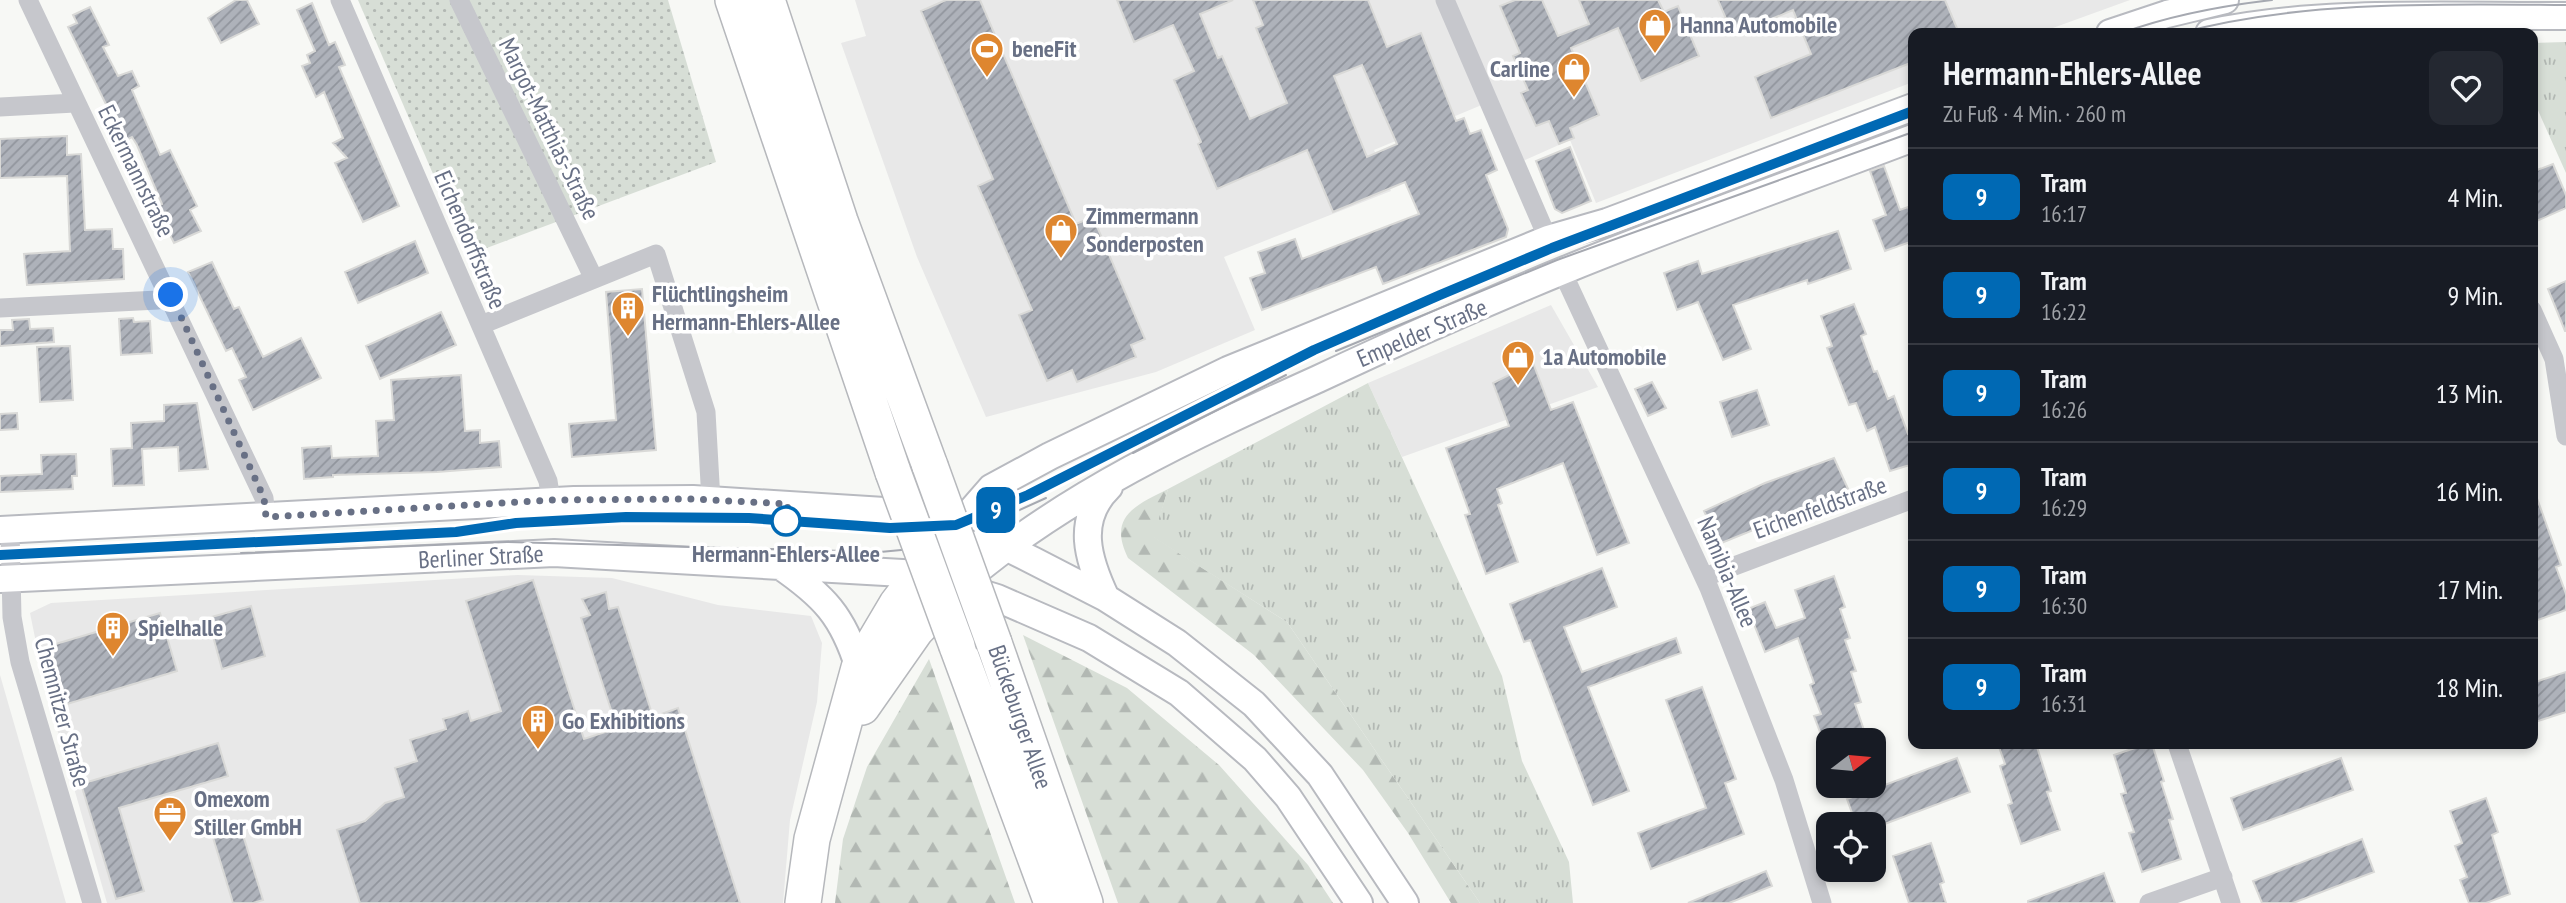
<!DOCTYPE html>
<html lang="de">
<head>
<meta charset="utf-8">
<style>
  :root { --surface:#171b24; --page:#242831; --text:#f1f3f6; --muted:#9ea1a6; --line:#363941 }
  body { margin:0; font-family:"PT Sans Narrow",sans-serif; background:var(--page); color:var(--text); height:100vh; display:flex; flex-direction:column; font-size:26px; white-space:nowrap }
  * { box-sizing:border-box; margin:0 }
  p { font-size:23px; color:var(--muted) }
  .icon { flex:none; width:38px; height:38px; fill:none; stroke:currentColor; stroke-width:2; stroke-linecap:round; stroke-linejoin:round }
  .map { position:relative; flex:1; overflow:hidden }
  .drawer { position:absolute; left:1908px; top:28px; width:630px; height:721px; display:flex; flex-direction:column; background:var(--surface); border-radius:14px; box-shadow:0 4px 10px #0003 }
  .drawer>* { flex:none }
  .badge { padding:0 14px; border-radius:10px; font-size:24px; line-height:46px }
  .needle { width:46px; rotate:74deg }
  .controls { position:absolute; left:1816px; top:728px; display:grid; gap:14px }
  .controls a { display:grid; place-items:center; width:70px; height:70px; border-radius:14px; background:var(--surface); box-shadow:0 4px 10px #0003; font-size:35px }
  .you { position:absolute; width:35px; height:35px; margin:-18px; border:5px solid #fff; border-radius:50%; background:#1a73e8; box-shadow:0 0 0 10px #1a73e833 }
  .map>.badge { position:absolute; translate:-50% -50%; box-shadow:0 0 0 4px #fff }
  .round { display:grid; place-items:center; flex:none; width:74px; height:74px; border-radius:14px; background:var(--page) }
  .summary { display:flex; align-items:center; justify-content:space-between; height:119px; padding:0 35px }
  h1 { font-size:33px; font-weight:800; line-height:52px }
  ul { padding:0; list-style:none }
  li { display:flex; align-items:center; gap:21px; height:98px; padding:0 35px; border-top:2px solid var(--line) }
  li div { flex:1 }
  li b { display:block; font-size:26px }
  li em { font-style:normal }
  li .badge { min-width:77px; font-weight:700; text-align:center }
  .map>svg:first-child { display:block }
  .built { fill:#e8e8e8 }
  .grass { fill:url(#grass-dots) }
  .forest { fill:url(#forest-firs) }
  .park { fill:url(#park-tufts) }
  .building { fill:url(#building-hatch); stroke:#d9d9d7; stroke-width:2; fill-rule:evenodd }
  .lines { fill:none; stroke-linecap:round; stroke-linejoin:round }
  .secondary-casing { stroke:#b8bac0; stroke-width:30 }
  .highway-casing { stroke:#b6b8bc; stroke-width:38 }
  .street { stroke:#c6c7cc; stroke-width:19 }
  .secondary { stroke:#fff; stroke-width:26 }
  .highway { stroke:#fff; stroke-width:35 }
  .tram { stroke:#a6a9b1; stroke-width:2 }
  .highway-bridge-casing { stroke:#b6b8bc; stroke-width:38; stroke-linecap:butt }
  .highway-bridge { stroke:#fff; stroke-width:35 }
  .line-casing { stroke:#fff; stroke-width:16 }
  .line { stroke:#0069b4; stroke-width:10 }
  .walk { stroke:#687085; stroke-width:7; stroke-dasharray:0 12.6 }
  .stop-dot { fill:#fff; stroke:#0069b4; stroke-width:3.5 }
  .labels { text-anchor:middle; stroke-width:7; stroke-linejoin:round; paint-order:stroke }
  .poi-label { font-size:24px; font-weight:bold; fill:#687085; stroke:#fff; text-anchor:start }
  .street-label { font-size:24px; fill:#687085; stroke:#fff }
  .stop-label { font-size:24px; font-weight:bold; fill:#687085; stroke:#fff }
</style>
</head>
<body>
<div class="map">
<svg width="2566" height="903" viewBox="0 0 2566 903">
  <defs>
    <pattern id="grass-dots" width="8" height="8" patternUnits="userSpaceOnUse" patternTransform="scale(1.75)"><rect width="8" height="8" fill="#d7ded6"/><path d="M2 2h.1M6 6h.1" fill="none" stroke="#b2b8b3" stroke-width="1.8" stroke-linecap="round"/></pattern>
    <pattern id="forest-firs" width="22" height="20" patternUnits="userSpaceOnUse" patternTransform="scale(1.75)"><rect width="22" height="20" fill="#d7ded6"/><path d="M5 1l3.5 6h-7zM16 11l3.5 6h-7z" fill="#b2b8b3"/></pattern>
    <pattern id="park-tufts" width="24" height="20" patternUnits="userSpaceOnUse" patternTransform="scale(1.75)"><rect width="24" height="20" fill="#d7ded6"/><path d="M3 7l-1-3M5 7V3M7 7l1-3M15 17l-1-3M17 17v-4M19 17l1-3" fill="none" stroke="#b2b8b3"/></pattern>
    <pattern id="building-hatch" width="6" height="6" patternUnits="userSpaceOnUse" patternTransform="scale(1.75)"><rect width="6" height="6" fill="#aeb2ba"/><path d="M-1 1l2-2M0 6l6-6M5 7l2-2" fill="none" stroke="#91959d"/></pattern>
  </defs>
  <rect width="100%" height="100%" fill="#f7f8f5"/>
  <path class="built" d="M 855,0 L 2130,0 L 2039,33 L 1913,33 L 1913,82 L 1596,203 L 1570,140 L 1512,166 L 1484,104 L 1374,150 L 1391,191 L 1224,257 L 1255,330 L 1156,372 L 986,417 L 917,257 L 841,43 L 866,36 Z
    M 1551,305 L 1598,387 L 1402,457 L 1368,383 Z
    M 518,575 L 612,578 L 718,605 L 811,616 L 822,643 L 817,702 L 790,820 L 783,903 L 107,903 L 45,687 L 30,613 L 51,603 Z
    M 0,675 L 66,903 L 0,903 Z"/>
  <path class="grass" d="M 358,0 L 668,0 L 716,162 L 468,255 Z"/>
  <path class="forest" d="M 1168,489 L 1154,537 L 1287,622 L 1480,903 L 1451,903 L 1408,833 L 1363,770 L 1254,655 L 1128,558 C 1108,517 1134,506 1168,489 Z
    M 1023,635 L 1127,688 L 1219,765 L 1308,865 L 1333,903 L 1118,903 Z
    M 929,659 L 1015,903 L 835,903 L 843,839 L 867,767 Z"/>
  <path class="park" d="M 2566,42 L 2566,173 L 2532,97 L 2532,43 Z
    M 1368,383 L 1502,676 L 1522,761 L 1569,862 L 1573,903 L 1480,903 L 1287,622 L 1153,537 L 1168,489 Z"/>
  <path class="building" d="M 236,0 L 247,0 L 259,24 L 221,43 L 208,18 Z
    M 946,0 L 980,0 L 1076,224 L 1093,217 L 1145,339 L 1131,345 L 1136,357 L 1077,382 L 1072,370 L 1047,381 L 1019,315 L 1032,310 L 978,186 L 993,179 L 921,11 Z
    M 1117,0 L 1233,0 L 1200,14 L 1218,58 L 1222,56 L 1250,119 L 1287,103 L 1256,28 L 1263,25 L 1253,0 L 1368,0 L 1387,47 L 1421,33 L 1456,121 L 1464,118 L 1470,134 L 1481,130 L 1497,170 L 1486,175 L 1508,229 L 1506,237 L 1383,284 L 1376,267 L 1262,310 L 1250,278 L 1265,273 L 1258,252 L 1295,239 L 1302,259 L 1419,214 L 1405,182 L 1333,212 L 1307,150 L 1217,189 L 1198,144 L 1201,142 L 1174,80 L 1194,71 L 1173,25 L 1134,42 ZM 1362,65 L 1397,144 L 1367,157 L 1334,76 Z
    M 1515,0 L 1542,0 L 1558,36 L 1589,24 L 1579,0 L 1658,0 L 1664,12 L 1678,6 L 1699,56 L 1641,81 L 1618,28 L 1571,48 L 1599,115 L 1570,128 L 1574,138 L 1559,144 L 1549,121 L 1536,126 L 1521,93 L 1528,90 L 1513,56 L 1520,53 L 1500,6 Z
    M 1718,0 L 1945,0 L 1959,33 L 1913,33 L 1913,62 L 1771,118 L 1755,77 L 1811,54 L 1793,10 L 1733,35 Z
    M 312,3 L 329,45 L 335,42 L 345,65 L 339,67 L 399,206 L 363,222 L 335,163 L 347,158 L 333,143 L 343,138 L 324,92 L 316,97 L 302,66 L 310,63 L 307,55 L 315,51 L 297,10 Z
    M 90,7 L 109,45 L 103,47 L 118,76 L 132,71 L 139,86 L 132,90 L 160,155 L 170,150 L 197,206 L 190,210 L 201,231 L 174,243 L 156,207 L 162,204 L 137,145 L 132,137 L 124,141 L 68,27 L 77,23 L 73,15 Z
    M 67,136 L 67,155 L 81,154 L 85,230 L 112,229 L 113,249 L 123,249 L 124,279 L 27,285 L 24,254 L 70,251 L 67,176 L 0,178 L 0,139 Z
    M 1570,147 L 1591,201 L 1562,213 L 1555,209 L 1536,161 Z
    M 2553,164 L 2566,195 L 2566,208 L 2532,223 L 2532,172 Z
    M 1884,166 L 1900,210 L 1908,207 L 1913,220 L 1913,241 L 1885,251 L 1873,220 L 1886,215 L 1870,171 Z
    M 1838,231 L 1851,269 L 1808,284 L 1807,280 L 1733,305 L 1751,349 L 1723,360 L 1698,302 L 1677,310 L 1664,273 L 1698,261 L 1702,274 Z
    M 415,241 L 428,273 L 358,303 L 345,272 Z
    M 212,262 L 234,309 L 239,307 L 263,357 L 301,338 L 321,378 L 253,410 L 239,380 L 246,377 L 232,348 L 226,351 L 188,272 Z
    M 2566,281 L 2566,331 L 2565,331 L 2548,289 Z
    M 642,289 L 656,450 L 572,457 L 569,424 L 616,420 L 606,292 Z
    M 1854,304 L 1866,334 L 1861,336 L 1874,372 L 1877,371 L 1888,399 L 1894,396 L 1908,434 L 1913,432 L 1913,464 L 1890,471 L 1875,427 L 1867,431 L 1856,403 L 1849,405 L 1827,348 L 1832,346 L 1821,316 Z
    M 441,312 L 456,345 L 380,379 L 366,346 Z
    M 133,318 L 134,322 L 150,321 L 152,353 L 121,355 L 119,319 Z
    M 29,319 L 30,329 L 53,328 L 54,342 L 0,346 L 0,330 L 13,330 L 12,320 Z
    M 70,346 L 73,400 L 40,402 L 37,347 Z
    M 1533,363 L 1551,410 L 1573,402 L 1629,543 L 1597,555 L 1563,463 L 1497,489 L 1502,503 L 1498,505 L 1518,562 L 1486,574 L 1465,515 L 1470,514 L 1446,448 L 1509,426 L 1493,383 Z
    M 461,375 L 465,431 L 480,430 L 480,443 L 499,441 L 501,467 L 437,472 L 333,475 L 333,477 L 304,479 L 302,448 L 331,446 L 332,458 L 378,456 L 376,421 L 394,420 L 391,380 Z
    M 1652,382 L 1666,408 L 1648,416 L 1635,389 Z
    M 1757,390 L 1769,425 L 1732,437 L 1720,402 Z
    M 197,403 L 208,469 L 179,471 L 178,447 L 142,449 L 144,485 L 113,486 L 111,449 L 132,448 L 131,423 L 164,421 L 164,405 Z
    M 17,413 L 18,429 L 0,430 L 0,414 Z
    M 76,454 L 77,476 L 72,476 L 73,489 L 0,492 L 0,476 L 42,474 L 41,455 Z
    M 1834,458 L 1849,491 L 1719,544 L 1704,511 L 1765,483 Z
    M 2534,490 L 2561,565 L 2556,567 L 2566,594 L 2566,610 L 2532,622 Z
    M 1602,568 L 1617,607 L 1564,627 L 1582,672 L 1676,638 L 1681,653 L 1588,687 L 1629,791 L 1593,805 L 1530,640 L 1524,642 L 1510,604 Z
    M 1834,576 L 1845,607 L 1840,609 L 1850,638 L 1845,640 L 1856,671 L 1851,672 L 1861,702 L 1855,704 L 1865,733 L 1844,740 L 1823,740 L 1814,716 L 1821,714 L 1810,685 L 1814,683 L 1798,638 L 1765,652 L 1748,609 L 1765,602 L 1776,628 L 1805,618 L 1795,590 Z
    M 533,580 L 584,739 L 617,728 L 581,618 L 590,615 L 582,599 L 606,592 L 609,609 L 618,607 L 653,717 L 678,708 L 740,903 L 360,903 L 337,830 L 365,821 L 385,803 L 404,797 L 395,768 L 417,761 L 410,740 L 446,729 L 443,719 L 454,716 L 468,711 L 471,721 L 501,711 L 466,601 Z
    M 251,606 L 265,656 L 222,669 L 208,618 Z
    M 160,613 L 177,671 L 67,704 L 49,646 Z
    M 2566,672 L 2566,712 L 2532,723 L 2532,683 Z
    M 1702,687 L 1736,779 L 1725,783 L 1744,834 L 1651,869 L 1638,833 L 1706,808 L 1666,700 Z
    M 218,743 L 228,776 L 119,808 L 144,891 L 116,899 L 81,784 Z
    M 1998,744 L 2036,744 L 2051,791 L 2047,792 L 2060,830 L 2021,844 L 2008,805 L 2012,803 L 2000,766 L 2005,764 Z
    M 2147,744 L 2152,744 L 2164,781 L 2161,782 L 2173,819 L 2169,820 L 2181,859 L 2142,872 L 2129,833 L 2134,832 L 2121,794 L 2126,793 L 2114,755 Z
    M 1957,758 L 1970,792 L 1874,828 L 1874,824 L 1856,824 L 1847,799 Z
    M 2341,758 L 2353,790 L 2243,830 L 2231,798 Z
    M 2486,798 L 2498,832 L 2492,835 L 2510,894 L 2486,903 L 2469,903 L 2460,880 L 2467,877 L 2455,846 L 2462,843 L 2450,811 Z
    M 239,822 L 263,900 L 253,903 L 233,903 L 211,831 Z
    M 2362,839 L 2374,872 L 2293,903 L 2262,903 L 2253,881 Z
    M 1931,843 L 1944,882 L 1940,884 L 1946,903 L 1909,903 L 1893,856 Z
    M 1766,871 L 1772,886 L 1729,903 L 1688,903 Z
    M 2104,873 L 2115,903 L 2028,903 L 2028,901 Z"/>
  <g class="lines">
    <defs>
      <path id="secondary" d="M 2110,33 L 2167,14 L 2225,0
        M 2209,33 C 2318,9 2454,17 2566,16
        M 0,530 L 574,500 L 693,499 L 900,512 L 1004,546 L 1034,561 L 1106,598 L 1177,643 L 1254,704 L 1320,775 L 1405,903
        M 944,542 L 991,488 L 1050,456 L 1228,370 L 1548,239 L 1607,222 L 1913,107
        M 779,565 C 824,596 843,616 859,668
        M 0,579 L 554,553 L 920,574 L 997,598 L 1089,638 L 1179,693 L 1255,759 L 1288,797 L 1359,903
        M 960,585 C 1063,495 1194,435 1318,379 C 1399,341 1482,304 1565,270 C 1680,223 1797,182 1913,138
        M 1106,598 C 1088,560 1075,520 1109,487"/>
      <path id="highway" d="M 733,0 L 893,472
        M 767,0 L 840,221 L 930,466
        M 994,643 L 1085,903
        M 957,646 L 1052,903
        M 862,707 L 916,630 L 960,585
        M 803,903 L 812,839 L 859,668 L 897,604 L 920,574"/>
    </defs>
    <use href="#secondary" class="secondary-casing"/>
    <use href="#highway" class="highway-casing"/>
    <path class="street" d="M 28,0 L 264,498 L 266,517
      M 340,0 L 548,481 L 551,500
      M 459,0 L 594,279
      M 1445,0 L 1548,239
      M 0,107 L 75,103
      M 1562,271 L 1709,588 L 1784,780 L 1822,903
      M 0,308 L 158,300 L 171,295
      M 2532,310 L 2554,359 L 2566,436
      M 481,325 L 656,254 L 706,412 L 711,501
      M 10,529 L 12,617 L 20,662 L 92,903
      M 1705,577 L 1913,499
      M 2177,744 L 2231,903
      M 2149,903 L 2223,877"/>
    <use href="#secondary" class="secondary"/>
    <use href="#highway" class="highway"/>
    <path class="tram" d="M 2122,33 C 2171,15 2220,6 2272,0
      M 2180,33 C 2303,0 2438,4 2566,5
      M 1336,351 L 1557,260 L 1913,132
      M 1133,453 L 1286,375
      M 241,553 L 507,542 L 880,552 L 912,549 L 960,537 L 1046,498
      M 0,555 L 455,532 L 516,523 L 626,517 L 749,518 L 890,528 L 956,525 L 1028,495 L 1314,350 L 1440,294 L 1552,248 L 1913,111"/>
    <defs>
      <path id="highway-bridge" d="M 930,466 L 994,643
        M 893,472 L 957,646"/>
    </defs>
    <use href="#highway-bridge" class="highway-bridge-casing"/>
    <use href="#highway-bridge" class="highway-bridge"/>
  </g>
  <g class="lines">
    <defs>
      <path id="line" d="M 0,555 L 456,532 L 516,523 L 626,517 L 749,518 L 890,528 L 956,525 L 1028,495 L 1314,350 L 1440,295 L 1552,248 L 1913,111"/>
    </defs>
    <use href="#line" class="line-casing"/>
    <use href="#line" class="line"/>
    <path class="walk" d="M 171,295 L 264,498 L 266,517 L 551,500 L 693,499 L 788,504 L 786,521"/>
  </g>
  <defs>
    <symbol id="shop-pin" viewBox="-11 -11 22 30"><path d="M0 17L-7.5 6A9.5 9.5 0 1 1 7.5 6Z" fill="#de862f" stroke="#fff"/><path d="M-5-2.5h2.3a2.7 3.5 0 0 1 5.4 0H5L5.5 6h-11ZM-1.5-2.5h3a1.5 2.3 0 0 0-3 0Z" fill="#fff"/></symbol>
    <symbol id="stadium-pin" viewBox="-11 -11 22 30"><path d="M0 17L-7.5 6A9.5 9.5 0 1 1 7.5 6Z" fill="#de862f" stroke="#fff"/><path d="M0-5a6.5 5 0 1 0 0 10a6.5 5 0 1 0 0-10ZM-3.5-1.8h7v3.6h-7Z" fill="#fff"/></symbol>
    <symbol id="building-pin" viewBox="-11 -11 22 30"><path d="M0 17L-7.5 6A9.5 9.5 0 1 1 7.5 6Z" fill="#de862f" stroke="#fff"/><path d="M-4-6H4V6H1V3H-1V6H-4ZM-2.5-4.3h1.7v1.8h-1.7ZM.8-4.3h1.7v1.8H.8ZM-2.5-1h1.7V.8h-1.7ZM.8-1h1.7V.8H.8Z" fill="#fff"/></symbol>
    <symbol id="office-pin" viewBox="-11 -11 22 30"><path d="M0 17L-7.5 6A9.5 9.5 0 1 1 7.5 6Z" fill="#de862f" stroke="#fff"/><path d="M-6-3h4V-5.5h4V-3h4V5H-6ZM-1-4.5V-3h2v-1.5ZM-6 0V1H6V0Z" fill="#fff"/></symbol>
  </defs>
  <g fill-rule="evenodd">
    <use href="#shop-pin" x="1636" y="6" width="38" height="52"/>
    <use href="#stadium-pin" x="968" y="30" width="38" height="52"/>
    <use href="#shop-pin" x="1555" y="50" width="38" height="52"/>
    <use href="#shop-pin" x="1042" y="211" width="38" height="52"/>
    <use href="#building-pin" x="609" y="289" width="38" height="52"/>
    <use href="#shop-pin" x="1499" y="338" width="38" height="52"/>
    <use href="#building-pin" x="94" y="609" width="38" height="52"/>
    <use href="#building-pin" x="519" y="702" width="38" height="52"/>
    <use href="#office-pin" x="151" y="794" width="38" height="52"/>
  </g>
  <circle class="stop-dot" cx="786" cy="521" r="14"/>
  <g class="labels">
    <g class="poi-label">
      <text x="1680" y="33">Hanna Automobile</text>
      <text x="1012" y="57">beneFit</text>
      <text x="1550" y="77" text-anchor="end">Carline</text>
      <text x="1086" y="224">Zimmermann<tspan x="1086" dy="28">Sonderposten</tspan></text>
      <text x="652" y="302">Flüchtlingsheim<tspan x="652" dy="28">Hermann-Ehlers-Allee</tspan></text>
      <text x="1542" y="365">1a Automobile</text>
      <text x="138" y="636">Spielhalle</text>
      <text x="562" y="729">Go Exhibitions</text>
      <text x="194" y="807">Omexom<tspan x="194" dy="28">Stiller GmbH</tspan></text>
    </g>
    <g class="street-label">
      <text transform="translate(549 129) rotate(64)" y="8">Margot-Matthias-Straße</text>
      <text transform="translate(136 171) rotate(64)" y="8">Eckermannstraße</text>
      <text transform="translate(470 240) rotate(67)" y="8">Eichendorffstraße</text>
      <text transform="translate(1422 333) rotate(-23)" y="8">Empelder Straße</text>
      <text transform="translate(1820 508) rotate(-20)" y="8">Eichenfeldstraße</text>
      <text transform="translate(481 557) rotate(-3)" y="8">Berliner Straße</text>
      <text transform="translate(1727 572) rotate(67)" y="8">Namibia-Allee</text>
      <text transform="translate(62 712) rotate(75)" y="8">Chemnitzer Straße</text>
      <text transform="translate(1020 717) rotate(71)" y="8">Bückeburger Allee</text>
    </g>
    <g class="stop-label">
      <text x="786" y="562">Hermann-Ehlers-Allee</text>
    </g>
  </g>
</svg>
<div class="controls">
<a><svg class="needle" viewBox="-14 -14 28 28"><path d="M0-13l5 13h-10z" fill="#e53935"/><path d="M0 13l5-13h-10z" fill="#9ea1a6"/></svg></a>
<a><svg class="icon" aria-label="locate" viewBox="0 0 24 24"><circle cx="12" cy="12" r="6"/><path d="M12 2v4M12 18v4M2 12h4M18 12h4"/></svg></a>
</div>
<div class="you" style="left:171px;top:295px"></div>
<b class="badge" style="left:996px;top:510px;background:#0069b4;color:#fff">9</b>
<section class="drawer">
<div class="summary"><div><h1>Hermann-Ehlers-Allee</h1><p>Zu Fuß · 4 Min. · 260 m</p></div><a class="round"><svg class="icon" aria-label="heart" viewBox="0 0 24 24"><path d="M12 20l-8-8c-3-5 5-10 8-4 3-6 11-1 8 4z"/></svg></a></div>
<ul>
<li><span class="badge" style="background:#0069b4;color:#fff">9</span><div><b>Tram</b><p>16:17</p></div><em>4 Min.</em></li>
<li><span class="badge" style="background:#0069b4;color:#fff">9</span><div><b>Tram</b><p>16:22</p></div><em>9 Min.</em></li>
<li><span class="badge" style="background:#0069b4;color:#fff">9</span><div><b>Tram</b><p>16:26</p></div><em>13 Min.</em></li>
<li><span class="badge" style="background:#0069b4;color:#fff">9</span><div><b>Tram</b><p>16:29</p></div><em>16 Min.</em></li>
<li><span class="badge" style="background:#0069b4;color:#fff">9</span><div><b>Tram</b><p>16:30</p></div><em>17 Min.</em></li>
<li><span class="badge" style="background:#0069b4;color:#fff">9</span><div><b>Tram</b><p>16:31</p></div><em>18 Min.</em></li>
</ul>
</section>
</div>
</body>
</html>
